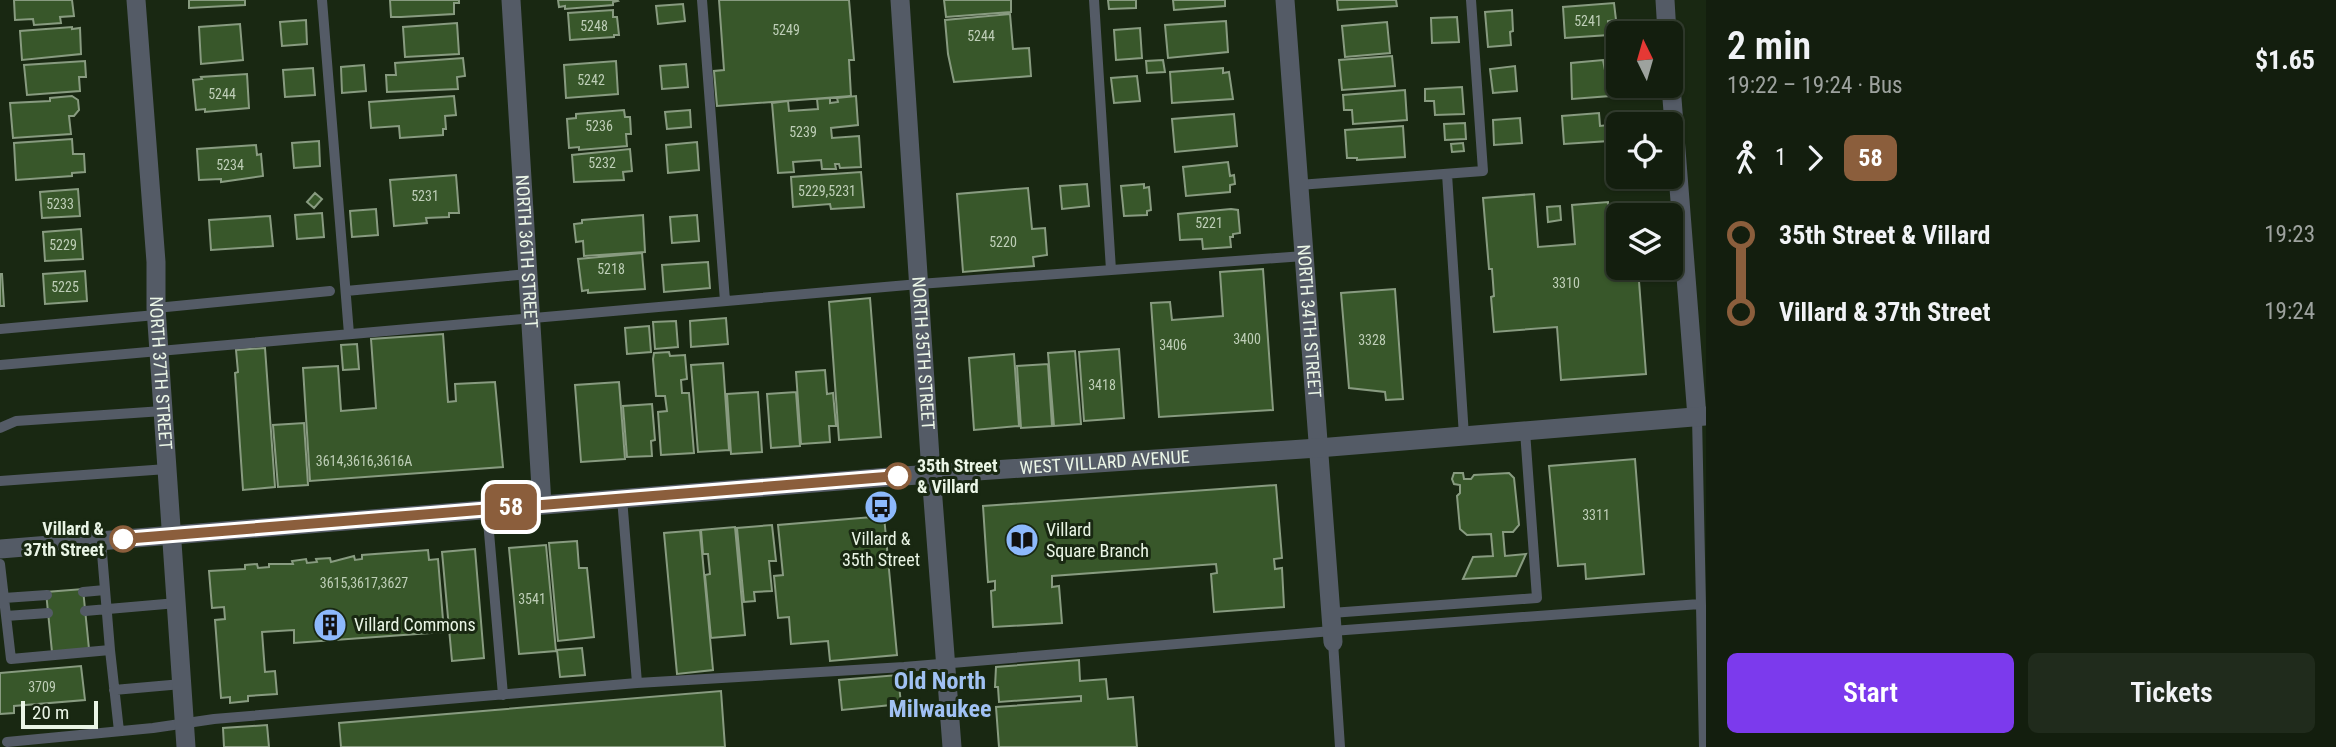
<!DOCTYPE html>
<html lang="en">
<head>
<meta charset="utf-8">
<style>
  :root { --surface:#131e0e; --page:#202b1c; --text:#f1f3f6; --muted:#9da29e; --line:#323c2e; --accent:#7c3aed }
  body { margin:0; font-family:"Roboto Condensed",sans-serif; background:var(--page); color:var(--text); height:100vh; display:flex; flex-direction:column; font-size:26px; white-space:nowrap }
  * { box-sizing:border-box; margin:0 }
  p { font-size:23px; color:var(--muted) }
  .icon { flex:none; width:38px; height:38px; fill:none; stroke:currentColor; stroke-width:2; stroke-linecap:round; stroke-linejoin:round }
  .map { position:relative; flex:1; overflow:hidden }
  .side { display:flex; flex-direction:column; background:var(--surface); width:630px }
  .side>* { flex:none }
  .badge { padding:0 14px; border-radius:10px; font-size:24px; line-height:46px }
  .needle { width:46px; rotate:355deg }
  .tools { position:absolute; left:1606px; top:21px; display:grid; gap:14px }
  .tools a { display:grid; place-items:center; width:77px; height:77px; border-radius:10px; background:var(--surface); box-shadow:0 2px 5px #0004,0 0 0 2px var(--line); font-size:35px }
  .scale { position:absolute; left:21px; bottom:18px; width:77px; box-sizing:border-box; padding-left:7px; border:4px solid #eaf5e6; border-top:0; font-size:19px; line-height:24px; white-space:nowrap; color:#eaf5e6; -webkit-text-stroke:5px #192812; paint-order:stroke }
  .map>.badge { position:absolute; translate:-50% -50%; box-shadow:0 0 0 4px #fff }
  .legs { display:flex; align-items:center; gap:10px; height:77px; padding:0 21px; font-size:23px }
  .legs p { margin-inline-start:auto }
  .overview { display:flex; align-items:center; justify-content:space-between; height:119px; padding:0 21px }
  h1 { font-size:38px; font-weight:600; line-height:52px }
  .action { display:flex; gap:14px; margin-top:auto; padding:14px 21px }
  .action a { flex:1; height:80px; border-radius:10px; background:var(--accent); color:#fff; font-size:28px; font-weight:600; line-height:80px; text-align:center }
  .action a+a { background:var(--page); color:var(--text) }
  ul { padding:0 21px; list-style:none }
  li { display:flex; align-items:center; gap:24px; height:77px; font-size:26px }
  li i { display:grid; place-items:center; width:10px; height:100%; margin:0 9px; background:currentColor }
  li i::after { content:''; width:18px; height:18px; margin:-9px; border:5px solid; border-radius:50%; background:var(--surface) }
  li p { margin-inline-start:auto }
  li:first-child i { background:linear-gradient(#0000 50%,currentColor 0) }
  li:last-child i { background:linear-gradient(currentColor 50%,#0000 0) }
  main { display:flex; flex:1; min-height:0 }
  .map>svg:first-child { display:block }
  .building { fill:#38572a; stroke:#889b80; stroke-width:2 }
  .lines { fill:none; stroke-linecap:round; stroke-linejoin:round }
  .service { stroke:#545b66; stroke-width:10 }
  .minor { stroke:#545b66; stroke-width:19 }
  .tertiary { stroke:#545b66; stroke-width:19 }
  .line-1-casing { stroke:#fff; stroke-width:16 }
  .line-1 { stroke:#8b5e3c; stroke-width:10 }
  .stop-1-dot { fill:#fff; stroke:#8b5e3c; stroke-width:3.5 }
  .labels { text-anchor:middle; stroke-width:6; stroke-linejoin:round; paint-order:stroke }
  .number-label { font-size:14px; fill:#beceb7 }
  .street-label { font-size:18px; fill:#eaf5e6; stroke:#192812 }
  .stop-label { font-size:18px; font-weight:bold; fill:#eaf5e6; stroke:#192812; text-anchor:start }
  .poi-label { font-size:18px; fill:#eaf5e6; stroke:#192812; text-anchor:start }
  .district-label { font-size:24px; font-weight:bold; fill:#a0c1f3; stroke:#192812 }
</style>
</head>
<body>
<main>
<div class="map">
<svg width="1706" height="747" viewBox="0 0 1706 747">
  <rect width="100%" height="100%" fill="#192812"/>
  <path class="building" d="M 14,0 L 72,0 L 74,16 L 60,17 L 61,23 L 34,25 L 33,19 L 15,20 Z
    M 189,0 L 245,0 L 245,5 L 189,8 Z
    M 390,0 L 459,0 L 459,3 L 454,3 L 454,14 L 401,17 L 391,17 Z
    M 558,0 L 617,0 L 618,1 L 613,2 L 613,5 L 565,9 L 565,6 L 559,7 Z
    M 719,0 L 849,0 L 854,60 L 849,60 L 851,96 L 717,106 L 714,71 L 724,70 Z
    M 944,0 L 1011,0 L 1011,12 L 946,17 Z
    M 1108,0 L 1136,0 L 1136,8 L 1109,9 Z
    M 1173,0 L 1225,0 L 1225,6 L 1174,10 Z
    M 1337,0 L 1396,0 L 1397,6 L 1338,10 Z
    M 1614,3 L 1616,20 L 1608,21 L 1609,35 L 1565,38 L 1563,7 Z
    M 683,4 L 685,21 L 658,24 L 656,6 Z
    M 613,10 L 613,17 L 617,17 L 619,35 L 614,35 L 614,37 L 570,40 L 568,13 Z
    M 1512,10 L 1513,31 L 1510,32 L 1511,45 L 1488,47 L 1485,12 Z
    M 1010,14 L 1013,49 L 1029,48 L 1031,76 L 954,82 L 948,54 L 945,20 Z
    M 1457,17 L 1459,42 L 1432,43 L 1431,18 Z
    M 306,20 L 307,44 L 282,46 L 280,22 Z
    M 1226,21 L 1228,52 L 1168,58 L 1165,25 Z
    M 1387,22 L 1390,53 L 1345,57 L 1342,26 Z
    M 457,23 L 459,54 L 405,57 L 403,27 Z
    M 240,24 L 243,60 L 201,64 L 199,27 Z
    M 72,27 L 72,29 L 80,28 L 81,54 L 22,60 L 20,31 Z
    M 1140,28 L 1142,58 L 1116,60 L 1114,30 Z
    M 1392,56 L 1395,86 L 1342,90 L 1339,60 Z
    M 463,58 L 465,76 L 457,77 L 458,89 L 387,92 L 386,75 L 396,75 L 395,63 Z
    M 1163,60 L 1165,72 L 1147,73 L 1146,61 Z
    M 1603,60 L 1610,96 L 1572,99 L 1571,63 Z
    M 85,61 L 86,77 L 79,77 L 80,91 L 27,95 L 24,65 Z
    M 616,61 L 618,94 L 566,98 L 564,65 Z
    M 686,64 L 688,87 L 662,89 L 660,66 Z
    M 364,65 L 366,91 L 342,93 L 341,67 Z
    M 1515,66 L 1517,91 L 1493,93 L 1490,69 Z
    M 313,68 L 315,95 L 285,97 L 283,70 Z
    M 1223,68 L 1223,73 L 1229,72 L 1233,99 L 1172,103 L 1170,72 Z
    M 247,74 L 249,108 L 205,112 L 205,109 L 196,110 L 193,80 L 202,79 L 201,77 Z
    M 1137,76 L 1140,101 L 1114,103 L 1111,78 Z
    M 1462,87 L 1464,114 L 1435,115 L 1434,101 L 1425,101 L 1425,89 Z
    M 1405,90 L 1407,120 L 1353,124 L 1352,110 L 1344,110 L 1343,95 Z
    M 72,96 L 78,100 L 79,110 L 74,116 L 69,116 L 71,134 L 13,138 L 10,103 L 50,101 L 50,98 Z
    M 454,96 L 456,115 L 445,116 L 446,129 L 443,129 L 443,135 L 400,138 L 399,126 L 371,128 L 369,102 Z
    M 856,96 L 858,125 L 831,128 L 832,138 L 859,136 L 861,167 L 840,168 L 839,164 L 835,164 L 836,169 L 822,169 L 821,160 L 793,162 L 794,172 L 778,173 L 772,103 L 788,101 L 789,111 L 818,109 L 817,99 L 830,98 L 830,103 L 838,102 L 837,98 Z
    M 624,110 L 625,117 L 630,117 L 631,134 L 626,134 L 627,146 L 579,150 L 579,147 L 569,148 L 567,119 L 576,118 L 576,114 Z
    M 690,110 L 691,127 L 667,129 L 665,112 Z
    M 1599,113 L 1600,126 L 1608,125 L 1609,141 L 1564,144 L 1562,116 Z
    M 1234,114 L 1237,146 L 1175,152 L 1172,119 Z
    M 1520,118 L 1522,143 L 1494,145 L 1493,120 Z
    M 1465,123 L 1466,139 L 1445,140 L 1444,124 Z
    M 1403,126 L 1405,157 L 1357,160 L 1357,158 L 1347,158 L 1345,130 Z
    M 72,139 L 73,154 L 84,154 L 85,172 L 72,173 L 72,176 L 16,180 L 14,143 Z
    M 319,141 L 320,166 L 294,168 L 292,143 Z
    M 697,142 L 699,170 L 668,173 L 666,145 Z
    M 1463,143 L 1464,151 L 1452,152 L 1451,144 Z
    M 256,145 L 257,155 L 261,154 L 263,176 L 221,182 L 221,179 L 199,180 L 197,149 Z
    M 630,149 L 632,171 L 623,172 L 624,180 L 574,182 L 572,155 Z
    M 1228,162 L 1230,176 L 1234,175 L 1235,184 L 1230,185 L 1230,192 L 1186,196 L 1183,167 Z
    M 861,172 L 864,207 L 831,209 L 830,204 L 793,207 L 791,177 Z
    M 456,175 L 459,213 L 449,213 L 449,217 L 426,218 L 427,223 L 394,226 L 390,180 Z
    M 1087,184 L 1089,206 L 1062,209 L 1060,186 Z
    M 1144,184 L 1144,188 L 1149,187 L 1151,210 L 1147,211 L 1147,215 L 1124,216 L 1121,186 Z
    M 1028,188 L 1032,229 L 1045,228 L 1047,255 L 1033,257 L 1034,266 L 963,272 L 957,194 Z
    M 78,189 L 80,216 L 42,218 L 40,192 Z
    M 315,193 L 322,199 L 314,208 L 307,202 Z
    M 1534,194 L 1538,247 L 1575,244 L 1572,205 L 1608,202 L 1612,255 L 1619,255 L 1619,268 L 1638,268 L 1646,374 L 1561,380 L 1557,327 L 1494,332 L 1491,297 L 1494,296 L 1492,269 L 1489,269 L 1483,198 Z
    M 1560,206 L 1561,220 L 1548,222 L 1547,207 Z
    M 376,209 L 378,235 L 352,237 L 350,211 Z
    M 1231,209 L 1238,210 L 1240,233 L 1233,234 L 1233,237 L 1230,237 L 1231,247 L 1203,249 L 1202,239 L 1180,240 L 1178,214 Z
    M 322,213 L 324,237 L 297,239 L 295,215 Z
    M 643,215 L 645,252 L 584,256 L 583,241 L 576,242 L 574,224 L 582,223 L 582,220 Z
    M 697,215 L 699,241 L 672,243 L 670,217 Z
    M 270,216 L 273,246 L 211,250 L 209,220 Z
    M 81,229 L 83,259 L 45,261 L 43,232 Z
    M 642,253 L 645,289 L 588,293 L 588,290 L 582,291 L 578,259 Z
    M 708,262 L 710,288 L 664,292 L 662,265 Z
    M 1263,269 L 1273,410 L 1159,417 L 1151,303 L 1170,302 L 1172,320 L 1223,316 L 1220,272 Z
    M 85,271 L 87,301 L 45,304 L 43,274 Z
    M 0,274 L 2,274 L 4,306 L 0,306 Z
    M 1395,289 L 1403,399 L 1386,400 L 1385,392 L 1349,388 L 1341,293 Z
    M 870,298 L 881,437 L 839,440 L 829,302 Z
    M 726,318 L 728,344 L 691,347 L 690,321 Z
    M 676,321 L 678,347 L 655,349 L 653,322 Z
    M 649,326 L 651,352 L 627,354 L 625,328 Z
    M 443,334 L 448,402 L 456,401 L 455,384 L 495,382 L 503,467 L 310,481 L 303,368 L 338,366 L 341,411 L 376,408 L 371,339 Z
    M 357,344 L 359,369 L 343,370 L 341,345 Z
    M 265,348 L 275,487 L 243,490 L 235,373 L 238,372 L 236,350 Z
    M 1119,349 L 1124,418 L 1084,421 L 1079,352 Z
    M 1075,351 L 1081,424 L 1054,426 L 1048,353 Z
    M 669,352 L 670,356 L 685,355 L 687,379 L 681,380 L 682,393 L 689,393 L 694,453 L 661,455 L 658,412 L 667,411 L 665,396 L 656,396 L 653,359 L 654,353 Z
    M 1014,354 L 1019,426 L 974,430 L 969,358 Z
    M 723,363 L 729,450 L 698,452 L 691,365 Z
    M 1048,364 L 1052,426 L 1021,428 L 1017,366 Z
    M 825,370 L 827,394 L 833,393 L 836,426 L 829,426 L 830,442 L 801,444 L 796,372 Z
    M 619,382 L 625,459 L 581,462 L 575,385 Z
    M 758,392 L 762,452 L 731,454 L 727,394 Z
    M 796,392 L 800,446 L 771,448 L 767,394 Z
    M 652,404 L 655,440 L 651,441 L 652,456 L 627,457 L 623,406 Z
    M 304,423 L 308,485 L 278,487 L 273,425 Z
    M 1635,459 L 1644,574 L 1586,579 L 1585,564 L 1558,566 L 1549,466 Z
    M 1454,473 L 1463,473 L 1464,479 L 1471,479 L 1474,475 L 1509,473 L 1514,478 L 1519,525 L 1513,532 L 1503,532 L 1505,556 L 1526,554 L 1516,576 L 1463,579 L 1473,557 L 1493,556 L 1491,534 L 1467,535 L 1460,529 L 1457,496 L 1460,493 L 1460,485 L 1454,484 L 1452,479 Z
    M 1276,485 L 1282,558 L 1274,559 L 1275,569 L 1282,568 L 1284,607 L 1214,612 L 1211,574 L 1217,573 L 1216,564 L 1052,576 L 1052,587 L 1059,586 L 1062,623 L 993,627 L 991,591 L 995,590 L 995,581 L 988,582 L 983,506 Z
    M 884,516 L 897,655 L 830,661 L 828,641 L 791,644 L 789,617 L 778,618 L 774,576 L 783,575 L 778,525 Z
    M 772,525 L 776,561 L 769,561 L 772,591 L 754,592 L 755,601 L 744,602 L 737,528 Z
    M 735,527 L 745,635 L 711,638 L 705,575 L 710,574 L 708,554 L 703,554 L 701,530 Z
    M 700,530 L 713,670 L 677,674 L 664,533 Z
    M 577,541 L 579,568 L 587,568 L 594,637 L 558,641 L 549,543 Z
    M 546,545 L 556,651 L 519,654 L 509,548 Z
    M 475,549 L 484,658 L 452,661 L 442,552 Z
    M 428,550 L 429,560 L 438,559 L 444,632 L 294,643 L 294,630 L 262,632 L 265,672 L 275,671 L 277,694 L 248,696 L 248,701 L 230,703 L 230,697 L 221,698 L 215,620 L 225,619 L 224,607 L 212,608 L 209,571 L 245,569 L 245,565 L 257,564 L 258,568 L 269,567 L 269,564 L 293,564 L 292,561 L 306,559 L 307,563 L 317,562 L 316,559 L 330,558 L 331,562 L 354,556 L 355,560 L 362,559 L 362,555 Z
    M 83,589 L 89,649 L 52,652 L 46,592 Z
    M 582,648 L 585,675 L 560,677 L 557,650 Z
    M 1079,660 L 1080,681 L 1106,679 L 1108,699 L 1133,697 L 1137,747 L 999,747 L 996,707 L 1081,701 L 1081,696 L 999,702 L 998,687 L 995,687 L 996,667 Z
    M 81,666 L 85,700 L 14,706 L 14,713 L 0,714 L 0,673 Z
    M 898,675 L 901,704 L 842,710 L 839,680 Z
    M 721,691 L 725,747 L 341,747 L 339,723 Z
    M 267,725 L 269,747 L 224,747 L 223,728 Z"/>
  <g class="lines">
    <path class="service" d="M 322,0 L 349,334
      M 702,0 L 725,301
      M 1094,0 L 1111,270
      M 1447,174 L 1464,436
      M 1299,185 L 1483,171 L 1471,0
      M 346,291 L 528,274
      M 156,308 L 330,291
      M 0,329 L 156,315
      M 0,365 L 919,284 L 1304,256
      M 1697,417 L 1704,747
      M 0,428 L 16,421 L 163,411
      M 0,481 L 167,469
      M 622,498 L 637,683
      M 487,509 L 503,695
      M 101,541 L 110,650
      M 0,564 L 11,659 L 110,650 L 119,731
      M 83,592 L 105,590
      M 4,598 L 47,595
      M 85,611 L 177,603
      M 1331,613 L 1537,598 L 1525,431
      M 6,616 L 48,613
      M 1333,642 L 1340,747
      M 114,690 L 182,684
      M 7,742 L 153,728 L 214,719 L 637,683 L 904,667 L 1332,631 L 1700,604"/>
    <g class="minor">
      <path id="s1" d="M 136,0 L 156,262 L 156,308 L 186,747"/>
      <path id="s2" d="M 511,0 L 542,504"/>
      <path id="s3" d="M 1285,0 L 1333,642"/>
      <path d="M 1665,0 L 1667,33"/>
      <path d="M 1671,86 L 1697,417"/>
    </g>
    <g class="tertiary">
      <path id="s4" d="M 900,0 L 931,473 L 952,747"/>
      <path id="s5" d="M 0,549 L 889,477 L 1318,448 L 1706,416"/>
    </g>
  </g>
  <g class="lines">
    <defs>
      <path id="line-1" d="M 123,539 L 898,476"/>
    </defs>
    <use href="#line-1" class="line-1-casing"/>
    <use href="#line-1" class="line-1"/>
  </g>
  <defs>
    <symbol id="bus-disc" viewBox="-11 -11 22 22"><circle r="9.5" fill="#8db9fc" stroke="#192812"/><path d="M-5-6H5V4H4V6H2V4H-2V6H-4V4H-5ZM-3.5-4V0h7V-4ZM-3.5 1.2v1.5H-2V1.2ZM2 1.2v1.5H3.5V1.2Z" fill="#111"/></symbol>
    <symbol id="library-disc" viewBox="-11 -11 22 22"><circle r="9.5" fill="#8db9fc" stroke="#192812"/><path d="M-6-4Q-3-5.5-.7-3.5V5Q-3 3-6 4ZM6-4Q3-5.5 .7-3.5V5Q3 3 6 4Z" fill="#111"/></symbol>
    <symbol id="building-disc" viewBox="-11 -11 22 22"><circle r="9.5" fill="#8db9fc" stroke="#192812"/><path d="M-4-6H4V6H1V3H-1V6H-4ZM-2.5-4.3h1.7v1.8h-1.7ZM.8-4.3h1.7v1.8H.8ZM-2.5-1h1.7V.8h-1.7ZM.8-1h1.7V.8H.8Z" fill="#111"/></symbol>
  </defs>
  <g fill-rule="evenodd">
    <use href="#bus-disc" x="862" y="488" width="38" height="38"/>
    <use href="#library-disc" x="1003" y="521" width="38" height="38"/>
    <use href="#building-disc" x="311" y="606" width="38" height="38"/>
  </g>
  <g class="stop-1-dot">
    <circle cx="898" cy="476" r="12"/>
    <circle cx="123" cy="539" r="12"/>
  </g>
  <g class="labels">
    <g class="number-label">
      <text x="1588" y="26">5241</text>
      <text x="594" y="31">5248</text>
      <text x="786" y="35">5249</text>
      <text x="981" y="41">5244</text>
      <text x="591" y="85">5242</text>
      <text x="222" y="99">5244</text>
      <text x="599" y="131">5236</text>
      <text x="803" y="137">5239</text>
      <text x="602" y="168">5232</text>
      <text x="230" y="170">5234</text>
      <text x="827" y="196">5229,5231</text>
      <text x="425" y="201">5231</text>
      <text x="60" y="209">5233</text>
      <text x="1209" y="228">5221</text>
      <text x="1003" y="247">5220</text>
      <text x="63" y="250">5229</text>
      <text x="611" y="274">5218</text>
      <text x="1566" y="288">3310</text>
      <text x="65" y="292">5225</text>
      <text x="1247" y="344">3400</text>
      <text x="1372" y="345">3328</text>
      <text x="1173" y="350">3406</text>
      <text x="1102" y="390">3418</text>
      <text x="364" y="466">3614,3616,3616A</text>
      <text x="1596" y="520">3311</text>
      <text x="364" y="588">3615,3617,3627</text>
      <text x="532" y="604">3541</text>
      <text x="42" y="692">3709</text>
    </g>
    <g class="street-label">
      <text dy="6" stroke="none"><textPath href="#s2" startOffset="252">NORTH 36TH STREET</textPath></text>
      <text dy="6" stroke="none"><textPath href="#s3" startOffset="322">NORTH 34TH STREET</textPath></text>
      <text dy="6" stroke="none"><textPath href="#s4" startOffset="354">NORTH 35TH STREET</textPath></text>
      <text dy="6" stroke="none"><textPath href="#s1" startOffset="374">NORTH 37TH STREET</textPath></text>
      <text dy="6" stroke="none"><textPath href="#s5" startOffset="1108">WEST VILLARD AVENUE</textPath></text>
    </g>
    <g class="stop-label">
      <text x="917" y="472">35th Street<tspan x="917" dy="21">&amp; Villard</tspan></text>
      <text x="104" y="535" text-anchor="end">Villard &amp;<tspan x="104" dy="21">37th Street</tspan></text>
    </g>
    <g class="poi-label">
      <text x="1046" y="536">Villard<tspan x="1046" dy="21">Square Branch</tspan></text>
      <text x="881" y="545" text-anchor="middle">Villard &amp;<tspan x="881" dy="21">35th Street</tspan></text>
      <text x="354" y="631">Villard Commons</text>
    </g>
    <g class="district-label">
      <text x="940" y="689">Old North<tspan x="940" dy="28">Milwaukee</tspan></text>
    </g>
  </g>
</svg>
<div class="tools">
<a><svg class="needle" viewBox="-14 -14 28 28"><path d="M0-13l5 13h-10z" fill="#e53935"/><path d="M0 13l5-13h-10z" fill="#9da29e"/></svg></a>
<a><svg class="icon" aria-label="locate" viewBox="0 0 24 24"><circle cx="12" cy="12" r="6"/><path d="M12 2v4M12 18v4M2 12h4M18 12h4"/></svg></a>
<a><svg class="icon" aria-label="layers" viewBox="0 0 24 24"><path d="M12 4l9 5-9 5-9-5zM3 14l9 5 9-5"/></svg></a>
</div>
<div class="scale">20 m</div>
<b class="badge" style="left:511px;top:507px;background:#8b5e3c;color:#fff">58</b>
</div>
<section class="side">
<div class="overview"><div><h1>2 min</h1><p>19:22 – 19:24 · Bus</p></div><b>$1.65</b></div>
<div class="legs"><svg class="icon" aria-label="walk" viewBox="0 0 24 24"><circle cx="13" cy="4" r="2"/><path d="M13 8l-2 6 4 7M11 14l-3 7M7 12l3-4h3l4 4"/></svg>1<svg class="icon" aria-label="forward" viewBox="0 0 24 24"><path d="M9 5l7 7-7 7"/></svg><b class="badge" style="background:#8b5e3c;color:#fff">58</b></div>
<ul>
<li><i style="color:#8b5e3c"></i><b>35th Street &amp; Villard</b><p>19:23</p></li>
<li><i style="color:#8b5e3c"></i><b>Villard &amp; 37th Street</b><p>19:24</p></li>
</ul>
<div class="action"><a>Start</a><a>Tickets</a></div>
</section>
</main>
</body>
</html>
